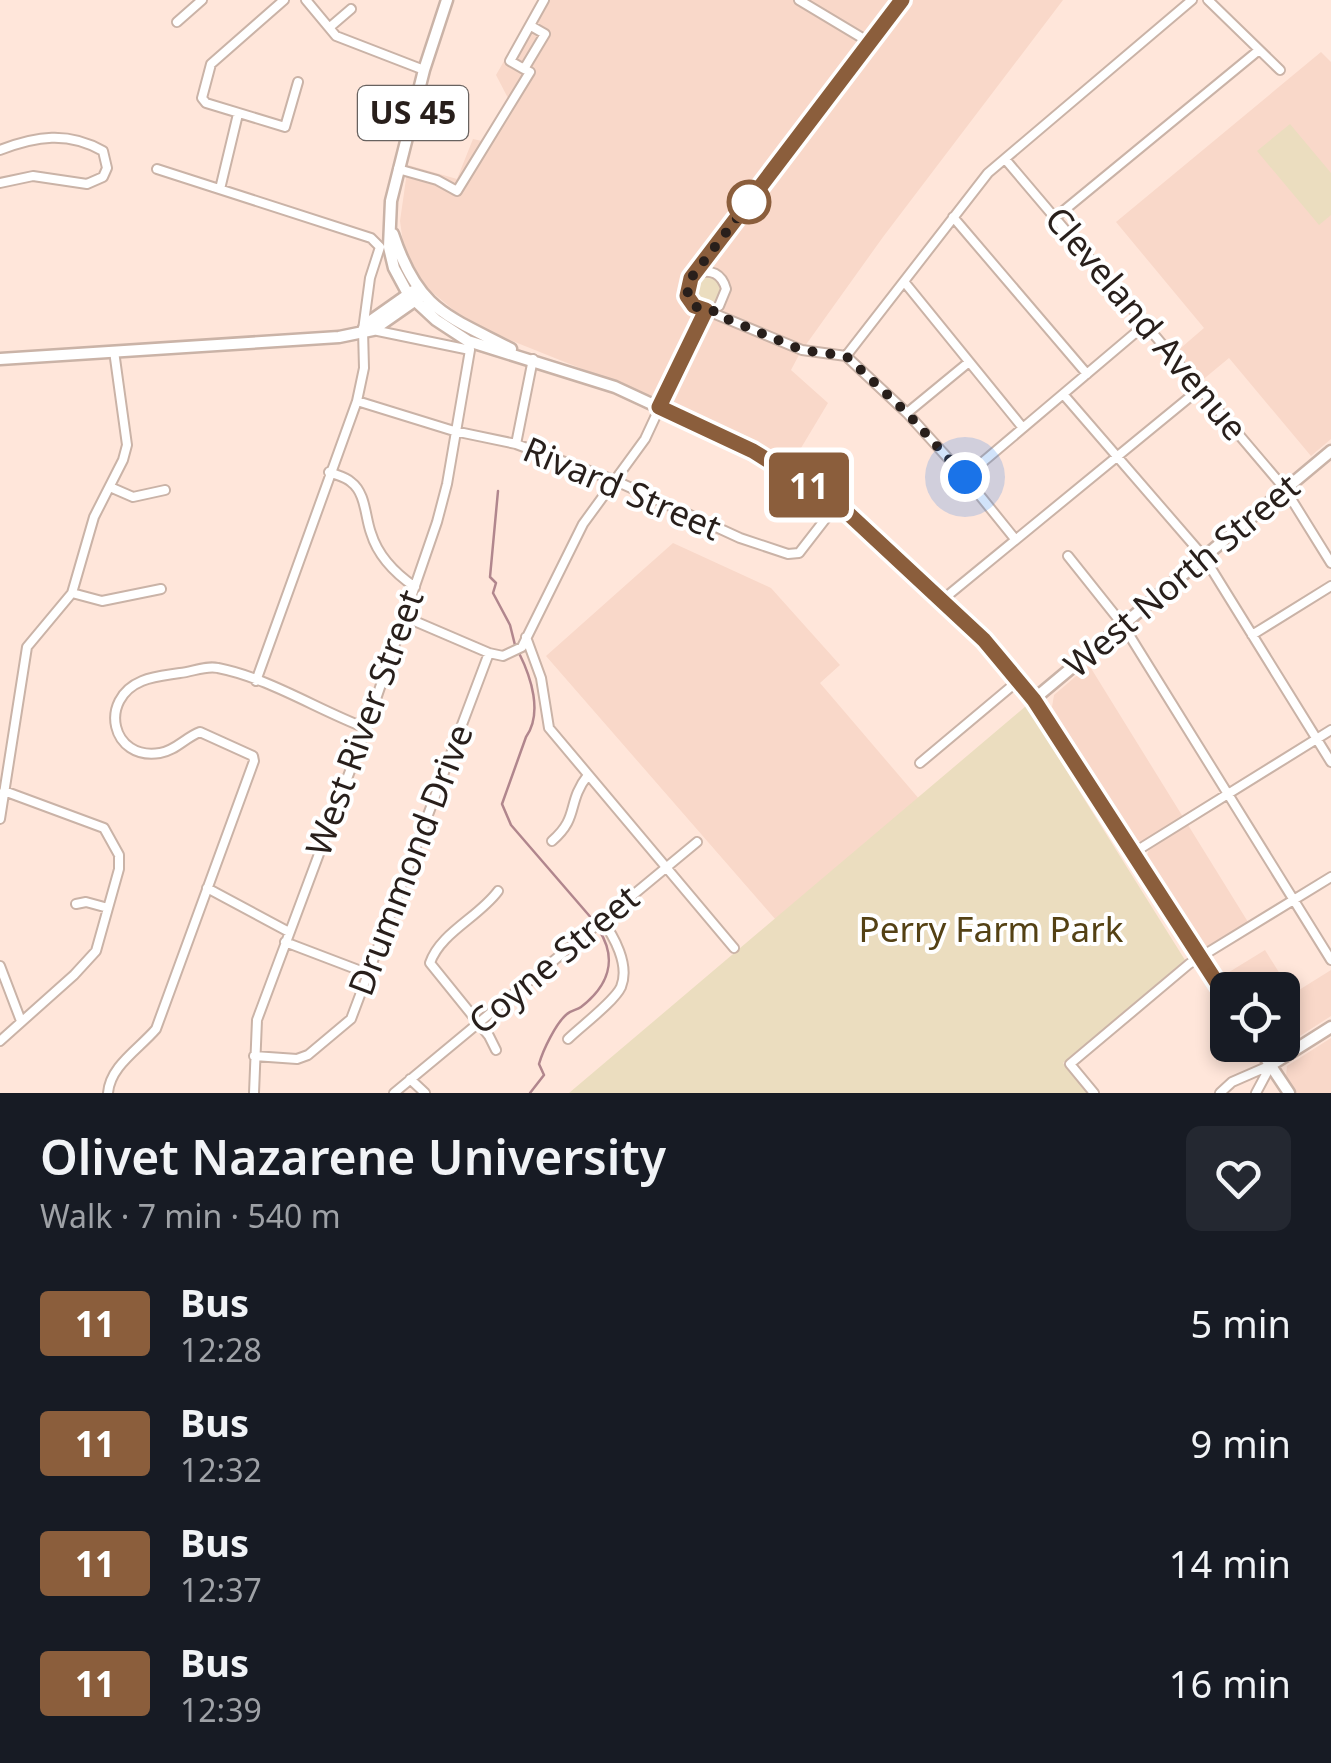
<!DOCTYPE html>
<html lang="en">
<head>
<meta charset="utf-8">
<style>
  :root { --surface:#171b24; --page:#242831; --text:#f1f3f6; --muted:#9ea1a6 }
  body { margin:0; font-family:"Noto Sans",sans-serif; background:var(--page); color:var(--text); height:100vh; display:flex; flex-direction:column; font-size:38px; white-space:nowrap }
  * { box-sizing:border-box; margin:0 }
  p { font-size:32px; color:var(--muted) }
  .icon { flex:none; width:55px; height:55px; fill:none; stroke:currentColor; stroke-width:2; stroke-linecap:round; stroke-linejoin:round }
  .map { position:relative; height:1093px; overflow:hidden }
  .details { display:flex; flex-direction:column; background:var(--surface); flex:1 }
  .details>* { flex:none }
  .badge { padding:0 20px; border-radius:8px; font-size:35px; line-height:65px }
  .tools { position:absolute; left:1210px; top:972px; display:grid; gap:20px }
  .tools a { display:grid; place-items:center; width:90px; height:90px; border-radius:15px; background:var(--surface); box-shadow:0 5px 15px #0003; font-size:50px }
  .you { position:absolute; width:50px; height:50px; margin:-25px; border:8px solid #fff; border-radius:50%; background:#1a73e8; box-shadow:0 0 0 15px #1a73e833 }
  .map>.badge { position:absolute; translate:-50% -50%; box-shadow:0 0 0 5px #fff }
  .round { display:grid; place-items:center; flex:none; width:105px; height:105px; border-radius:15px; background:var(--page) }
  .headline { display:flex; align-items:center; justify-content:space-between; height:170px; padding:0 40px }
  h1 { font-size:48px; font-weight:600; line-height:75px }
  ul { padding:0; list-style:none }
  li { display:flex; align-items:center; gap:30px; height:120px; padding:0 40px }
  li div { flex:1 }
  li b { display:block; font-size:38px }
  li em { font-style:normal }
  li .badge { min-width:110px; font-weight:700; text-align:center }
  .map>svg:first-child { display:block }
  .built { fill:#f9d8c9 }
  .green { fill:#ebddbf }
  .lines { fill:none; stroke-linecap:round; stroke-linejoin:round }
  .stream { stroke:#b1868d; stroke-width:2.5 }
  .minor-casing { stroke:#cab3a7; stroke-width:12 }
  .major-casing { stroke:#cab3a7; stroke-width:15 }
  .minor { stroke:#fff; stroke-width:8 }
  .major { stroke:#fff; stroke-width:10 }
  .line-casing { stroke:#fff; stroke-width:22 }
  .line { stroke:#8b5e3c; stroke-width:15 }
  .walk { stroke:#281f1b; stroke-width:10; stroke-dasharray:0 18 }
  .stop-dot { fill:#fff; stroke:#8b5e3c; stroke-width:5 }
  .labels { text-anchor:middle; stroke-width:8; stroke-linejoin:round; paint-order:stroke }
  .shield { fill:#fff; stroke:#68625f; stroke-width:2.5 }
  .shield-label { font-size:32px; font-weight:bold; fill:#281f1b }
  .street-label { font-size:35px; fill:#281f1b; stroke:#fff }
  .park-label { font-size:35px; fill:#544114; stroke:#fff }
</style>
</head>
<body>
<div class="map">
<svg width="1331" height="1093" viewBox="0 0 1331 1093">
  <rect width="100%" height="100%" fill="#ffe6da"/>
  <path class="built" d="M 539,0 L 1063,0 L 883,237 L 800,353 L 791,370 L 828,403 L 792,463 L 707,419 L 495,334 L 463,318 L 420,282 L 411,265 L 404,250 L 400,221 L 408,165 L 457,179 L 473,139 L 482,141 L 509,100 L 496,75 Z
    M 1321,52 L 1331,62 L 1331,439 L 1311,456 L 1229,358 L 1200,382 L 1175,353 L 1204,328 L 1116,222 Z
    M 673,543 L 771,588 L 840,665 L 820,683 L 920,800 L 776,920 L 546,656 Z
    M 1089,665 L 1183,817 L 1141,842 L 1134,838 L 1052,707 L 1054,695 Z
    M 1188,825 L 1248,922 L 1206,947 L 1200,945 L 1147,856 L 1149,849 Z
    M 1265,950 L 1290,990 L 1283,995 L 1282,990 L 1230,990 L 1221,977 Z
    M 1331,970 L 1331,1016 L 1289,1043 L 1276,1047 L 1270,1045 L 1282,1045 L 1283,1000 Z
    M 1331,1038 L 1331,1093 L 1297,1093 L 1286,1076 L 1287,1066 Z"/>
  <path class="green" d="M 1290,124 L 1331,173 L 1331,215 L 1319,225 L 1257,151 Z
    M692 291a14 14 0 1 1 28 0a14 14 0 1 1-28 0Z
    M 1026,706 L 1185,960 L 1063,1063 L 1089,1093 L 569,1093 Z"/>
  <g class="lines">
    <path class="stream" d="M 498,491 L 490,577 L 496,583 L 493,593 L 510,625 L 515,645
      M 519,653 C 531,677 543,713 526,737 L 502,804 L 511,825 L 593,920
      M 530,1093 L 544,1075 L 539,1064 C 543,1050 556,1023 567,1014 C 571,1010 577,1010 581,1007 C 608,986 618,960 599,930"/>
    <defs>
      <path id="minor" d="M 284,0 L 211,64 L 202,98 L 206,103 L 285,127 L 298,82
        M 306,0 L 336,36 L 424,70
        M 799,0 L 869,42
        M 1208,0 L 1280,70
        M 177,22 L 202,0
        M 330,27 L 351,9
        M 524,69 L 510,61 L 544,0
        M 0,150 C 36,136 68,131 103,151 L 107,168 L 103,177 L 87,184 L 33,176 L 0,183
        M 1005,159 L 1285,489 L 1331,563
        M 157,169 L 371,238 L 380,247 L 370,278 L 363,330 L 364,368 L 357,401 L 256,681
        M 398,169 L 437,180 L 457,191 L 530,72 L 524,69 L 545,34 L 531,26
        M 220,189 L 238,114
        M 953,217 L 1087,374
        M 1056,217 L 1259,50
        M 696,274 C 711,268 722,274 726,289 L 719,306 C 700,316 684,303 688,283 L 901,0
        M 906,284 L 1023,428
        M 713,309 L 715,314 L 802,350 L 846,356 L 907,413 L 965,477 L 1015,539
        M 373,330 L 470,350
        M 846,356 L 988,173 L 1192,0
        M 1063,394 L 1204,557 L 1331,762
        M 357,401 L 454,431 L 516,444 L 616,481 L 740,538 L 788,554 L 799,553 L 837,504
        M 907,413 L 969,362
        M 516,444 L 533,359
        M 329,472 C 336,475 346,477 351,482 C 366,493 365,517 371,533 C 378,556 396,574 415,587
        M 965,477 L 1147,323
        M 110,487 L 133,497 L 165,490
        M 1068,556 L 1123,625 L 1331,960
        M 72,593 L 102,601 L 161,589
        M 941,601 L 1202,387
        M 405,617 L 489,653 L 503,656 L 522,647 L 583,524 L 645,439 L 705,310
        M 1252,635 L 1331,586
        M 526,637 L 541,678 L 549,728 L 734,948
        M 920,763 L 1019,680
        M 0,819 L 27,647 L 72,593 L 94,517 L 123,460 L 127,445 L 114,351
        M 552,841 C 580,817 566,803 588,775
        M 1133,853 L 1331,730
        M 207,888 L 289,932
        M 76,904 L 86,902 L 108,908
        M 285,942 L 369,974
        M 0,966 L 21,1021
        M 568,1039 C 580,1027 614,1002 621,987 C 630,965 614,936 601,919
        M 0,1041 L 74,975 L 96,951 L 119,869 L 119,855 L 104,828 L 4,791
        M 496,1050 L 489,1036 L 430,963 C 440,933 479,917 498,891
        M 254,1056 L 297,1059 L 308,1055 L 351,1019 L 489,653
        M 410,1079 L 425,1093
        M 108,1093 C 110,1066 139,1049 156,1029 L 254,761 L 253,756 L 200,732 C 186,737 175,751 160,753 C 111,761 98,699 142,681 C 154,676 168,675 180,673 C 192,672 206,665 218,668 C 269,678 318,710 366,728
        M 254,1093 L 257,1020 L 366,728 L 437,522 L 447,484 L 470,350 L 468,341
        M 394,1093 L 697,842
        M 1094,1093 L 1070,1064 L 1189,964 L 1331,877
        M 1220,1093 L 1232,1082 L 1271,1065
        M 1256,1093 L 1271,1065"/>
      <path id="major" d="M 447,0 L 424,70 L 391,201 L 389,247 L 394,268 L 408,294 L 436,320 L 468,341 L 615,387 L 753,451 L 837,504 L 959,616 L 1019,680 L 1228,1000
        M 393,234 C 418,310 446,315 511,349
        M 363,330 L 369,322 L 413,291
        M 0,359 L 339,337 L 373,330 L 423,295
        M 1033,700 L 1331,451
        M 1257,1045 L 1289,1093
        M 1271,1065 L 1331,1027"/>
    </defs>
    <use href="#minor" class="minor-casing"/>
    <use href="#major" class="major-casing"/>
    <use href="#minor" class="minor"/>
    <use href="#major" class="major"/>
  </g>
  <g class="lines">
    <defs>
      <path id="line" d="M 902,0 L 691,278 L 687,296 L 694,306 L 706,310 L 659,407 L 753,451 L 838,504 L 984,640 L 1034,700 L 1228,1000"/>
    </defs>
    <use href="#line" class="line-casing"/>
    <use href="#line" class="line"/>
    <path class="walk" d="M 749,202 L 754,196 L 691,278 C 682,296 692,312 713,310 L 715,314 L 802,350 L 846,356 L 907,413 L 965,477"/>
  </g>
  <circle class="stop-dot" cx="749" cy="202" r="20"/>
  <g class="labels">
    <rect class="shield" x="358" y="86" width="110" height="54" rx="8"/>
    <g class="shield-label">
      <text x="413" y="124">US 45</text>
    </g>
    <g class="street-label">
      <text transform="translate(1146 324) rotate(50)" y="12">Cleveland Avenue</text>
      <text transform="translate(622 489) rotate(23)" y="12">Rivard Street</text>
      <text transform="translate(1182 576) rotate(-40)" y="12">West North Street</text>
      <text transform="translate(365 723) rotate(-70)" y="12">West River Street</text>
      <text transform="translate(411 860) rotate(-69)" y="12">Drummond Drive</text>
      <text transform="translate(554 960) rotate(-40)" y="12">Coyne Street</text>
    </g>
    <g class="park-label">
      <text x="991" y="942">Perry Farm Park</text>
    </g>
  </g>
</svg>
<div class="tools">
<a><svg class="icon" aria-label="locate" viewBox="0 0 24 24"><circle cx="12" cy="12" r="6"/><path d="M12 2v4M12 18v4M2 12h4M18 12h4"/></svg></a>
</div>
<div class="you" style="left:965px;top:477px"></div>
<b class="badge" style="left:809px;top:485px;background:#8b5e3c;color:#fff">11</b>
</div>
<section class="details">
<div class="headline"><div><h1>Olivet Nazarene University</h1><p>Walk · 7 min · 540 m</p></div><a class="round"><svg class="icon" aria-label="heart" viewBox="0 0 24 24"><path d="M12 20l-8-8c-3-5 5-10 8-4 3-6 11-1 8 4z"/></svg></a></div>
<ul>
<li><span class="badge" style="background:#8b5e3c;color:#fff">11</span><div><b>Bus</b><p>12:28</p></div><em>5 min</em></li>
<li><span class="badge" style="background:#8b5e3c;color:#fff">11</span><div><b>Bus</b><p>12:32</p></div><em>9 min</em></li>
<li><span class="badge" style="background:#8b5e3c;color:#fff">11</span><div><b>Bus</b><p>12:37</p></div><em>14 min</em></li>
<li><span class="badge" style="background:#8b5e3c;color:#fff">11</span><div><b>Bus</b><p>12:39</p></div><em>16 min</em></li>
</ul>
</section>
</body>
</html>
